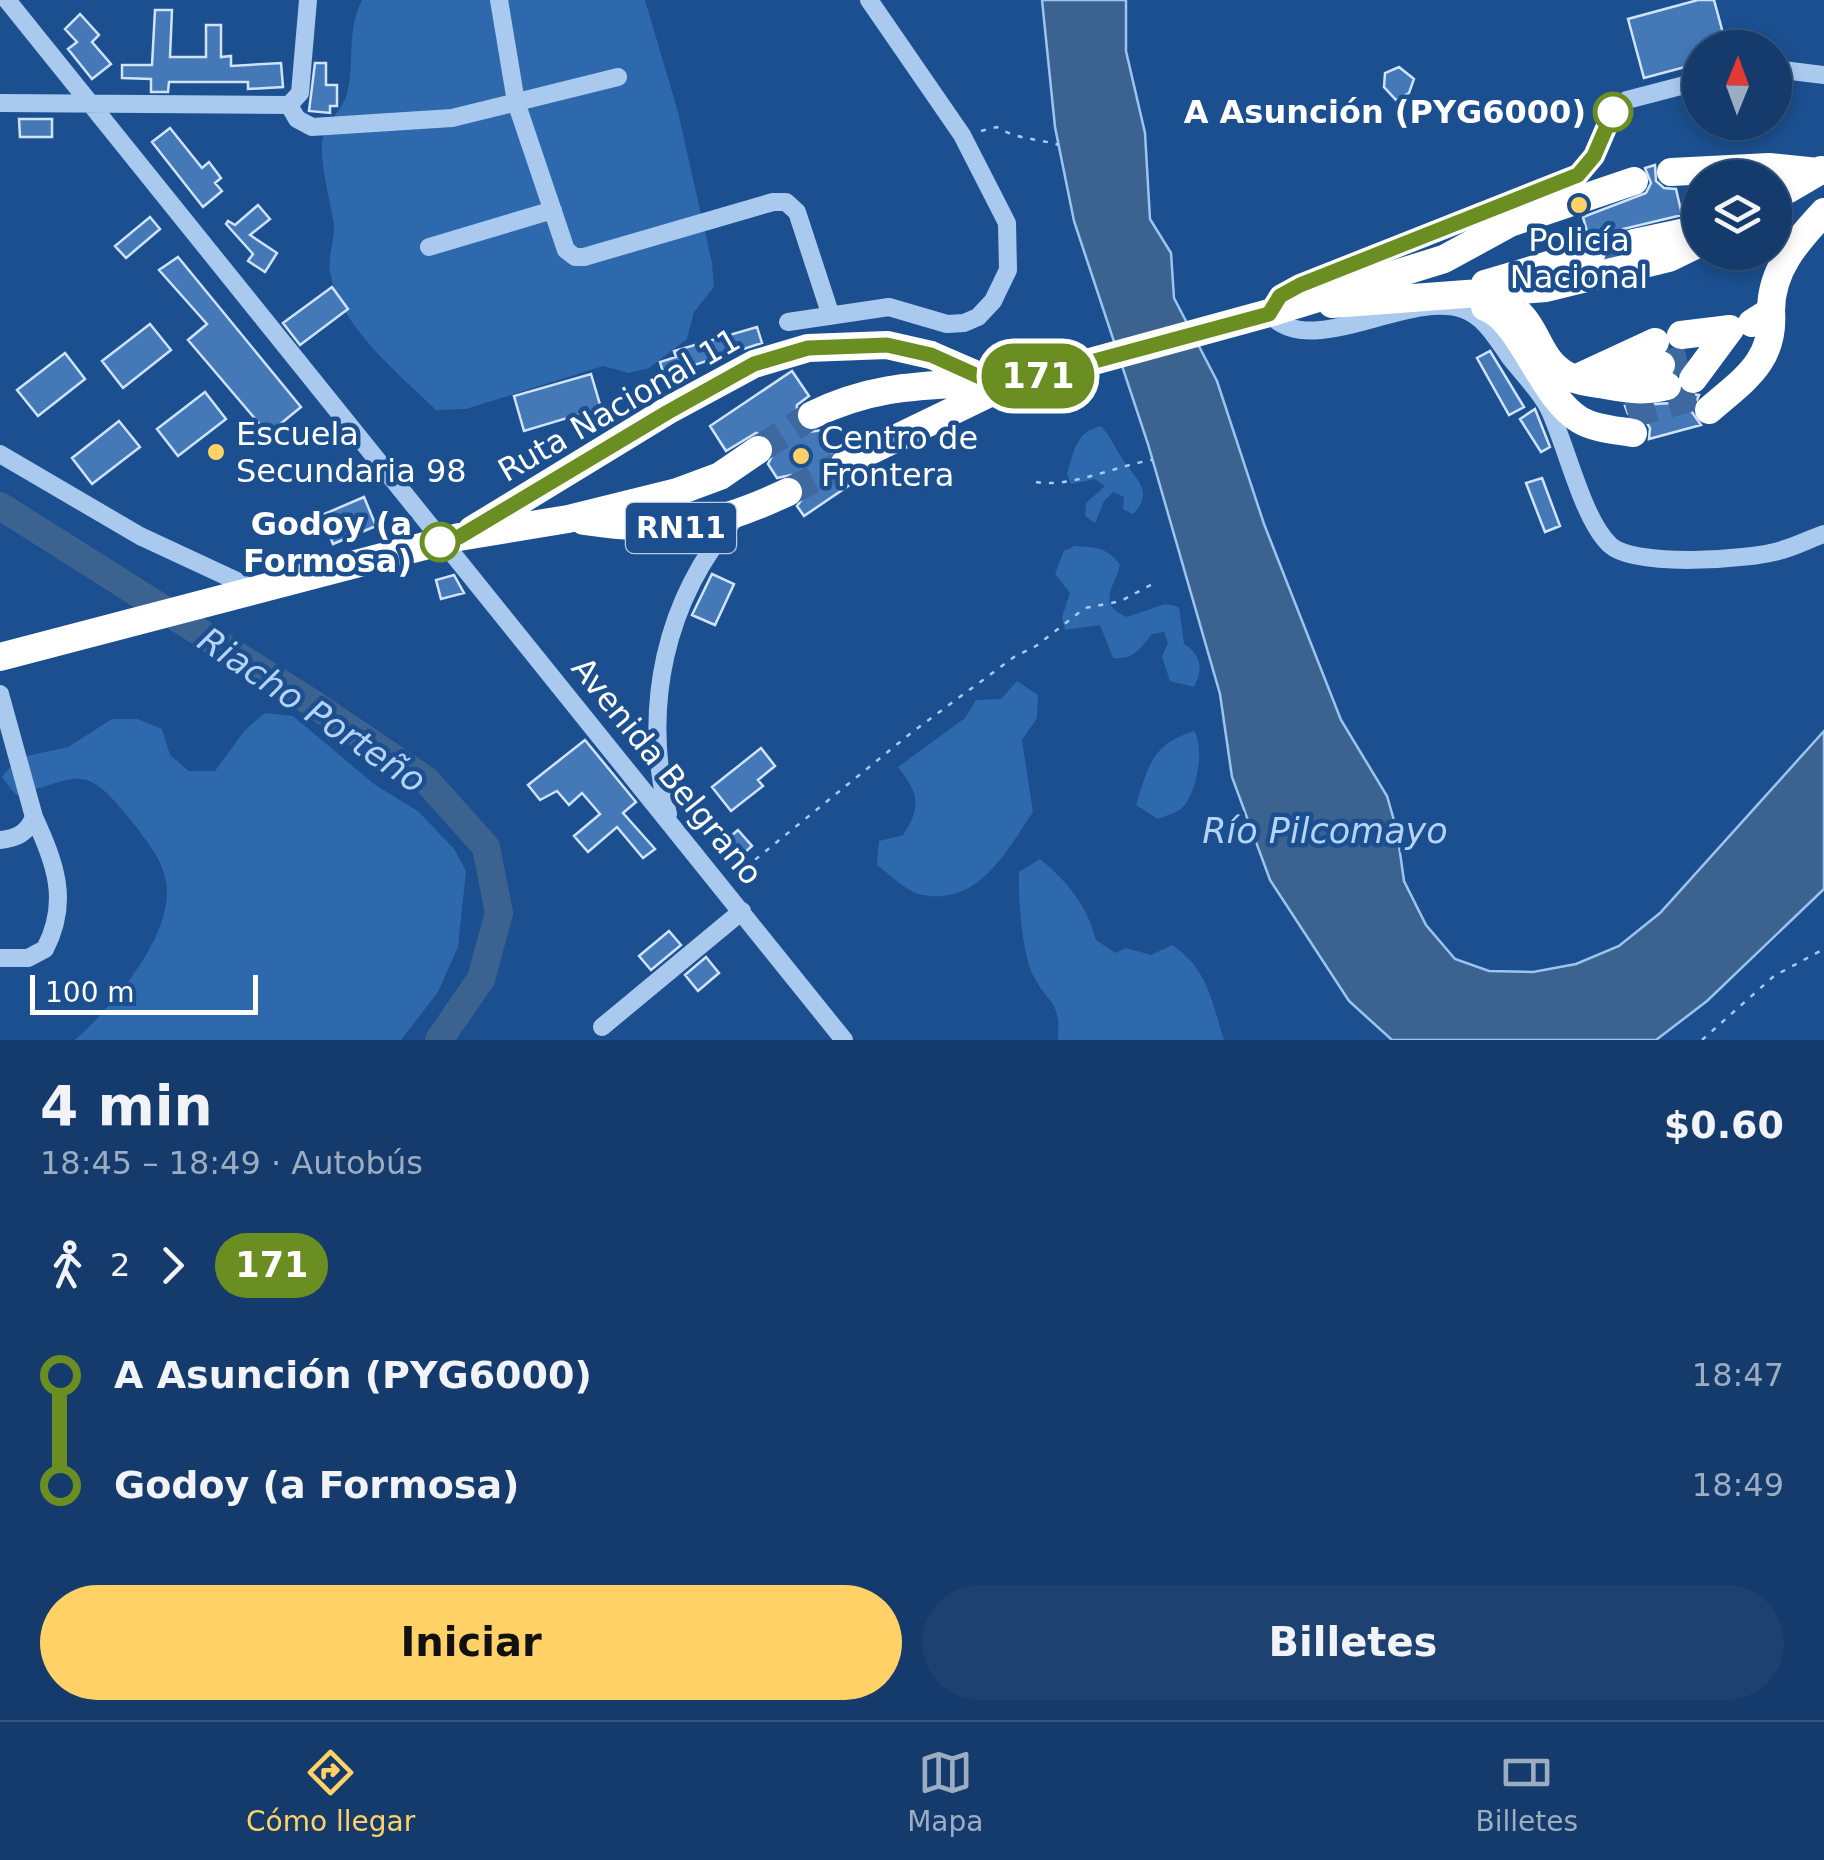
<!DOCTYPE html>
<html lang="es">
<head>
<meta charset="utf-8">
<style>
  :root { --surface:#143b6b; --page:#1d4271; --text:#f1f3f6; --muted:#9dadc1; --line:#33557e; --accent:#ffd166 }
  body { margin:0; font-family:"DejaVu Sans",sans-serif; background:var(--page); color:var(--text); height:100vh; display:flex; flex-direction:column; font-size:38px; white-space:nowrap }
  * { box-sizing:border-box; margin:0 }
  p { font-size:32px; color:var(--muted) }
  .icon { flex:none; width:55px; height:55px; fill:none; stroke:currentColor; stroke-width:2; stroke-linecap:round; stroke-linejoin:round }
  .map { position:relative; height:1040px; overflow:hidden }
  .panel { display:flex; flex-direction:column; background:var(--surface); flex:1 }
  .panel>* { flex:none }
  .badge { padding:0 20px; border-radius:32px; font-size:35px; line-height:65px }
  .needle { width:65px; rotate:1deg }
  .tools { position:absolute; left:1682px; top:30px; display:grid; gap:20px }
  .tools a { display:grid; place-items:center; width:110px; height:110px; border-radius:50%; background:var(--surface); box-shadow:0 5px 15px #0003,0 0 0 2px var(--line); font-size:50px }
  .scale { position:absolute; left:30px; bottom:25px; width:228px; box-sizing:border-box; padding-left:10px; border:5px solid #fff; border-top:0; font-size:28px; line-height:35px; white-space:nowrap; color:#fff; -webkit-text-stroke:8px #1b4f8f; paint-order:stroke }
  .map>.badge { position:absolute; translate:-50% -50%; box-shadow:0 0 0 5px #fff }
  .legs { display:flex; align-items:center; gap:15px; height:110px; padding:0 40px; font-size:32px }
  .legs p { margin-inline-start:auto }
  .summary { display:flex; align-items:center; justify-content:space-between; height:170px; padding:0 40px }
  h1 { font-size:55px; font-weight:700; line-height:75px }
  .primary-button { display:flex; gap:20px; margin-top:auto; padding:20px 40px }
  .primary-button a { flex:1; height:115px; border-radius:60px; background:var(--accent); color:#111; font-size:40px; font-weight:700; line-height:115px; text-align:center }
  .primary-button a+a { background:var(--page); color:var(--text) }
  ul { padding:0 40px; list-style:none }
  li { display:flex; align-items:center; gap:35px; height:110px; font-size:38px }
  li i { display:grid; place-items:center; width:15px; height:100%; margin:0 12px; background:currentColor }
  li i::after { content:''; width:25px; height:25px; margin:-12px; border:8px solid; border-radius:50%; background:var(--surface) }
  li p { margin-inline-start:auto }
  li:first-child i { background:linear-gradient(#0000 50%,currentColor 0) }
  li:last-child i { background:linear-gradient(currentColor 50%,#0000 0) }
  .tabs { display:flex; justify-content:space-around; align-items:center; height:140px; border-top:2px solid var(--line); background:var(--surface); font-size:28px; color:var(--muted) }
  .tabs a { display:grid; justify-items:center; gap:5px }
  .tabs .on { color:var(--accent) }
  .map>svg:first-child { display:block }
  .green { fill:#2e69ad }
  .water { fill:#3c6290; stroke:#9cc4f0; stroke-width:2.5 }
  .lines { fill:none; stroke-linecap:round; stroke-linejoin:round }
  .river { stroke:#3c6290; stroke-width:28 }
  .building { fill:#4478b7; stroke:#cfe3fa; stroke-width:2.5 }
  .highway-tunnel { stroke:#3d69a0; stroke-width:28; stroke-dasharray:28 14; stroke-linecap:butt }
  .path { stroke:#a9c9ee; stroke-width:2.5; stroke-dasharray:5 8; stroke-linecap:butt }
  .minor { stroke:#a9c9ee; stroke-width:18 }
  .highway { stroke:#fff; stroke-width:28 }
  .line-1-casing { stroke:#fff; stroke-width:22 }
  .line-1 { stroke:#6b8e23; stroke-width:15 }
  .stop-1-dot { fill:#fff; stroke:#6b8e23; stroke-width:5 }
  .poi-dot { fill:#ffd166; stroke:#1b4f8f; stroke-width:4 }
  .labels { text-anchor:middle; stroke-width:9; stroke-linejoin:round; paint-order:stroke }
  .shield { fill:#1b4f8f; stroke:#bbcadd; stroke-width:2.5 }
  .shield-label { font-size:30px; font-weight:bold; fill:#fff }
  .stop-label { font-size:32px; font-weight:bold; fill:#fff; stroke:#1b4f8f; text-anchor:end }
  .poi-label { font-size:32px; fill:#fff; stroke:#1b4f8f; text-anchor:start }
  .street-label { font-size:32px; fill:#fff; stroke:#1b4f8f }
  .water-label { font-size:35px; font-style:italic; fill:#b5d3f5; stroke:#1b4f8f }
</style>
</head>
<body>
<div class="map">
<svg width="1824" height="1040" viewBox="0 0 1824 1040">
  <rect width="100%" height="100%" fill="#1b4f8f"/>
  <path class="green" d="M 362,0 L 645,0 L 678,112 L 712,263 L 714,287 L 694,312 L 687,339 L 649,368 L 629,373 L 603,366 L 466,409 L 436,410 C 398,373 340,327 330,272 C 327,254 337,237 333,219 C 330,201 318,154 323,137 C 327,122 341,111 346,97 C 356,67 345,34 362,0 Z
    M 1101,426 C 1111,437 1115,448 1123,460 C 1136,479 1155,492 1133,514 L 1123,509 L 1124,497 L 1113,492 L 1104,501 L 1095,523 L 1085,516 L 1086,503 L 1105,486 L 1095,479 L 1071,484 L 1067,474 C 1074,452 1075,432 1101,426 Z
    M 1075,546 C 1095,547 1109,548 1120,565 C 1114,588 1096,605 1127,617 L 1165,604 L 1179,607 L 1184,644 C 1201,655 1204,668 1194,687 L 1170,681 L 1162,657 L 1168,643 L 1164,632 L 1152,634 C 1140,649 1133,660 1113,658 L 1100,625 L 1065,630 L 1062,617 L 1070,593 L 1055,574 L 1064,551 Z
    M 1017,681 L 1038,695 L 1037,718 L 1022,740 L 1033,812 C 1007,850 979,906 922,895 C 907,892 889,874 877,865 L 879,841 L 903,835 C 922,805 919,795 898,767 L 965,718 L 976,700 L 1001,699 Z
    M 265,713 L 293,716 L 374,784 L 419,812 L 454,849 L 466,871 L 458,947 L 438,992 L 401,1040 L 75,1040 C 110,1009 168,942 167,891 C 167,866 148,842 133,823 C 84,762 84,776 16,795 L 2,777 L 18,758 L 68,747 L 112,719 L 137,719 L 162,729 L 170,755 L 189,771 L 215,771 L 245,730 Z
    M 1194,731 C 1205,747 1197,795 1181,809 C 1176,813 1165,816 1158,819 L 1136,805 C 1149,765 1151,745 1194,731 Z
    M 1040,859 C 1067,881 1087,905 1096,940 L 1115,953 L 1126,948 L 1151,955 L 1172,945 C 1208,969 1211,1000 1224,1040 L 1058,1040 C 1061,999 1048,1005 1033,975 C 1022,952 1018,899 1019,872 Z"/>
  <path class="water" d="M 1042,0 L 1126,0 L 1126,51 L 1145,133 L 1150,219 L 1171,253 L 1174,298 L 1217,381 L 1264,524 L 1341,720 L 1387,796 L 1397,831 L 1404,881 L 1426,925 L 1455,959 L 1489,971 L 1533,972 L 1576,964 L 1619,946 L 1660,913 L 1824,731 L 1824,889 L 1707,1001 L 1656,1040 L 1392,1040 L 1349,1001 L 1270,880 L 1232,777 L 1220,694 L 1148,444 L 1074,221 L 1055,127 Z"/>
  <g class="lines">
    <path class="river" d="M 0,506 L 312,703 L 426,780 L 486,847 L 499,913 L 481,979 L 439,1040"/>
  </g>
  <path class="building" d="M 1698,0 L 1714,0 L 1727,48 L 1700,48 L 1700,63 L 1644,78 L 1628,19 Z
    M 155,10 L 172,10 L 170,57 L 206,57 L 206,25 L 221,25 L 221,57 L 231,56 L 231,66 L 281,63 L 283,87 L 248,89 L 248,82 L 169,82 L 168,92 L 151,92 L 151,79 L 122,78 L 122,65 L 152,65 Z
    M 80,14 L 99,35 L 92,42 L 111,64 L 92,79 L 68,49 L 77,42 L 65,29 Z
    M 315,63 L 326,63 L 326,85 L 337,85 L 337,106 L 330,106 L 330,113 L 309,111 Z
    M 1399,67 L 1414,79 L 1409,93 L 1396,100 L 1384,87 L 1385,73 Z
    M 19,119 L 52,119 L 52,137 L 20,137 Z
    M 170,128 L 202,168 L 209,162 L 221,178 L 215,183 L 222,191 L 203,207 L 152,142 Z
    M 1655,165 L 1656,181 L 1664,188 L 1676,189 L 1682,215 L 1623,229 L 1617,239 L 1620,252 L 1609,255 L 1603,239 L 1588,235 L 1583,217 L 1646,193 L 1651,183 L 1645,168 Z
    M 258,205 L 270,219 L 250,235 L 277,253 L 265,272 L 248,261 L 253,254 L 226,224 L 228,221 L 235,225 Z
    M 150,217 L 160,229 L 126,258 L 115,246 Z
    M 178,257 L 301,407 L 268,434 L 188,340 L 207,324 L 159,270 Z
    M 332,287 L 348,309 L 300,345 L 283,323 Z
    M 150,324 L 171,350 L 123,388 L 102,361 Z
    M 757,327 L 762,343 L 664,375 L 660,362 L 676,357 L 674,351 Z
    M 1490,351 L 1524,407 L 1509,415 L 1477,358 Z
    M 65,353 L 85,379 L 38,416 L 17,390 Z
    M 792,371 L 809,396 L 797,405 L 796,423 L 809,432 L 822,430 L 835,449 L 828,463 L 834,477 L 857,480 L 804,516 L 797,506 L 805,495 L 804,484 L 791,475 L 777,478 L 768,464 L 775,450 L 772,439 L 756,433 L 726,451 L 710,426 Z
    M 591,374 L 601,408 L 524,431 L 514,396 Z
    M 205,392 L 226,419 L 178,456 L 157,429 Z
    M 1683,393 L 1699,395 L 1692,412 L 1701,425 L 1649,439 L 1650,428 L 1645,420 L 1628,414 L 1625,406 L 1671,403 Z
    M 1535,409 L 1550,447 L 1541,452 L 1520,419 Z
    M 119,421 L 140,447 L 92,484 L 72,458 Z
    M 1542,478 L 1560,526 L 1545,532 L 1526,483 Z
    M 364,497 L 376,526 L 333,544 L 322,515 Z
    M 712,574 L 734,584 L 715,625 L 692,615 Z
    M 454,575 L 464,593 L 441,599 L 436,580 Z
    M 585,740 L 636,802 L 623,813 L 655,849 L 643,858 L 617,827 L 588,852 L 574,836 L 600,814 L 582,793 L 569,805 L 557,791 L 540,800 L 528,785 Z
    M 761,748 L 775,766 L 758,780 L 763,786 L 731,811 L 712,787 Z
    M 738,830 L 752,846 L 732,864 L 718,847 Z
    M 669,931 L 681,945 L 651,970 L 639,956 Z
    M 706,957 L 719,973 L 698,991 L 685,975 Z"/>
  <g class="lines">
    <path class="highway-tunnel" d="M 1592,252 L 1634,243
      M 1661,365 L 1687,359
      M 1628,415 L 1704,394
      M 758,450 L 812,415
      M 788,492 L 845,463"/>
    <path class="path" d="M 981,131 L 997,127 C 1018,140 1036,138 1059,145
      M 1036,482 C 1071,488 1115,466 1152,460
      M 735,876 L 911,733 L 1014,657 L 1036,646 L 1085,608 L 1121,601 L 1158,581
      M 1702,1040 L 1774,976 L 1824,949"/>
    <path class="minor" d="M 7,0 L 844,1040
      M 499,0 L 516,102 L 566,250 L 575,257 L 584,257 L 773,202 L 786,202 L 797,212 L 831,316
      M 1775,69 L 1824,75
      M 1700,81 L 1627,100 L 1614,109 L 1594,156 L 1578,175 L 1300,285 L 1280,295 L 1269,313 C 1309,363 1410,288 1465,310 C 1486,318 1498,341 1511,359 C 1523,374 1539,390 1548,407 C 1566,443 1582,519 1610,545 C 1635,568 1750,560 1782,550 C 1796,546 1810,539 1824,534
      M 0,103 L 289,105 L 300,93 L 308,0
      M 289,105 L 297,119 L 312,127 L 452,118 L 618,77
      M 429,247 L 553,210
      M 788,322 L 889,307 L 947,324 L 964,323 L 978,317 L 993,301 L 1008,270 L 1007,223 L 962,135 L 869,0
      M 0,454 L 140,536 L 254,589
      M 0,694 L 34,817 C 27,833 18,838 0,840
      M 668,814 C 642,707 664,600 737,516
      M 0,958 L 28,958 L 45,949 C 70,901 55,863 34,817
      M 602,1027 L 742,911"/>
    <path class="highway" d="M 1671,172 L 1769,167 L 1818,172
      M 1775,197 L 1821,170
      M 1634,243 L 1700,229
      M 1485,284 L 1592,252
      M 1487,300 C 1545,307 1527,362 1575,379 C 1584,383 1596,383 1605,385 C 1628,389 1644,392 1667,386
      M 1332,304 L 1546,288 L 1669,258 L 1700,243
      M 1485,307 C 1521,319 1541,397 1580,420 C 1595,429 1616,430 1633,433
      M 1752,323 L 1771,311 C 1771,269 1797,241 1824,212
      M 1681,335 L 1730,329
      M 1601,376 L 1661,365
      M 1575,379 L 1655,342
      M 1693,379 L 1730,329
      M 1709,410 C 1743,380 1775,362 1771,311
      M 812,415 C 874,385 920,386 987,382
      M 845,463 L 992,392 L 1028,379 L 1269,313 L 1444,259 L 1510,223 L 1634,181
      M 584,521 C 670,533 709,529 788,492
      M 472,530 L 667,411 L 754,364 L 808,348 L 887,345 L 931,355 L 991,381
      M 0,657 L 459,537 L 568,519 L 677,492 L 720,476 L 758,450"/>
  </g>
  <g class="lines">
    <defs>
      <path id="line-1" d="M 440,542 L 459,537 L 668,412 L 754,364 L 808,348 L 887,345 L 931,355 L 991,382 L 1028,379 L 1269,314 L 1280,296 L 1300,285 L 1578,175 L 1594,156 L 1613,112"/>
    </defs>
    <use href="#line-1" class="line-1-casing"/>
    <use href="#line-1" class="line-1"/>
  </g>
  <g class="stop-1-dot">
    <circle cx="1613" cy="112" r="18"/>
    <circle cx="440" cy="542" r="18"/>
  </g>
  <g class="poi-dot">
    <circle cx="1579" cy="205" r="10"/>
    <circle cx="216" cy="452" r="10"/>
    <circle cx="801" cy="456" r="10"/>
  </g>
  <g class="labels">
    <rect class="shield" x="626" y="503" width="110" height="50" rx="8"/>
    <g class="shield-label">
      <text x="681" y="538">RN11</text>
    </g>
    <g class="stop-label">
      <text x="1586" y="123">A Asunción (PYG6000)</text>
      <text x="412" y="535">Godoy (a<tspan x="412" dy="37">Formosa)</tspan></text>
    </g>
    <g class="poi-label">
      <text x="1579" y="251" text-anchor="middle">Policía<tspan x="1579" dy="37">Nacional</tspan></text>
      <text x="236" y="445">Escuela<tspan x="236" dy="37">Secundaria 98</tspan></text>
      <text x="821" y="449">Centro de<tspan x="821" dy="37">Frontera</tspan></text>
    </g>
    <g class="street-label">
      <text transform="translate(619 405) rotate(-30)" y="11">Ruta Nacional 11</text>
      <text transform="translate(667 771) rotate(51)" y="11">Avenida Belgrano</text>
    </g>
    <g class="water-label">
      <text transform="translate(312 710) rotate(34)" y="12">Riacho Porteño</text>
      <text x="1325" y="843">Río Pilcomayo</text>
    </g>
  </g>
</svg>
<div class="tools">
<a><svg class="needle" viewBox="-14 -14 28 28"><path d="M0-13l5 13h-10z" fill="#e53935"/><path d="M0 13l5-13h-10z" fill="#9dadc1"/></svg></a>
<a><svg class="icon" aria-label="layers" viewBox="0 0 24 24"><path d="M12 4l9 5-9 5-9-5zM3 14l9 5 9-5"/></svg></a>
</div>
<div class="scale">100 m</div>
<b class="badge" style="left:1038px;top:376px;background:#6b8e23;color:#fff">171</b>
</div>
<section class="panel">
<div class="summary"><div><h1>4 min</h1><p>18:45 – 18:49 · Autobús</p></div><b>$0.60</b></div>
<div class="legs"><svg class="icon" aria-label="walk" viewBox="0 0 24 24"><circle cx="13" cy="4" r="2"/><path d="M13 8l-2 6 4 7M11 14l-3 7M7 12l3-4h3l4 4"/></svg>2<svg class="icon" aria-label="forward" viewBox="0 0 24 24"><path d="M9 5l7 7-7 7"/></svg><b class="badge" style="background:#6b8e23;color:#fff">171</b></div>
<ul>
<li><i style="color:#6b8e23"></i><b>A Asunción (PYG6000)</b><p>18:47</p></li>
<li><i style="color:#6b8e23"></i><b>Godoy (a Formosa)</b><p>18:49</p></li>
</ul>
<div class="primary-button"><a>Iniciar</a><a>Billetes</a></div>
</section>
<nav class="tabs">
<a class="on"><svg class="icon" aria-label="directions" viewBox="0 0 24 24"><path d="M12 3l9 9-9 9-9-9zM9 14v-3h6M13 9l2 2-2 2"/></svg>Cómo llegar</a>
<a><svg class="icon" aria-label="map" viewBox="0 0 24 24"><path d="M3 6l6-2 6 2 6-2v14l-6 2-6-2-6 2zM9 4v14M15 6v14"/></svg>Mapa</a>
<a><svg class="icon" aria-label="tickets" viewBox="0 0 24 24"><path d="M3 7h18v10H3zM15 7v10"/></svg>Billetes</a>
</nav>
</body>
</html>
